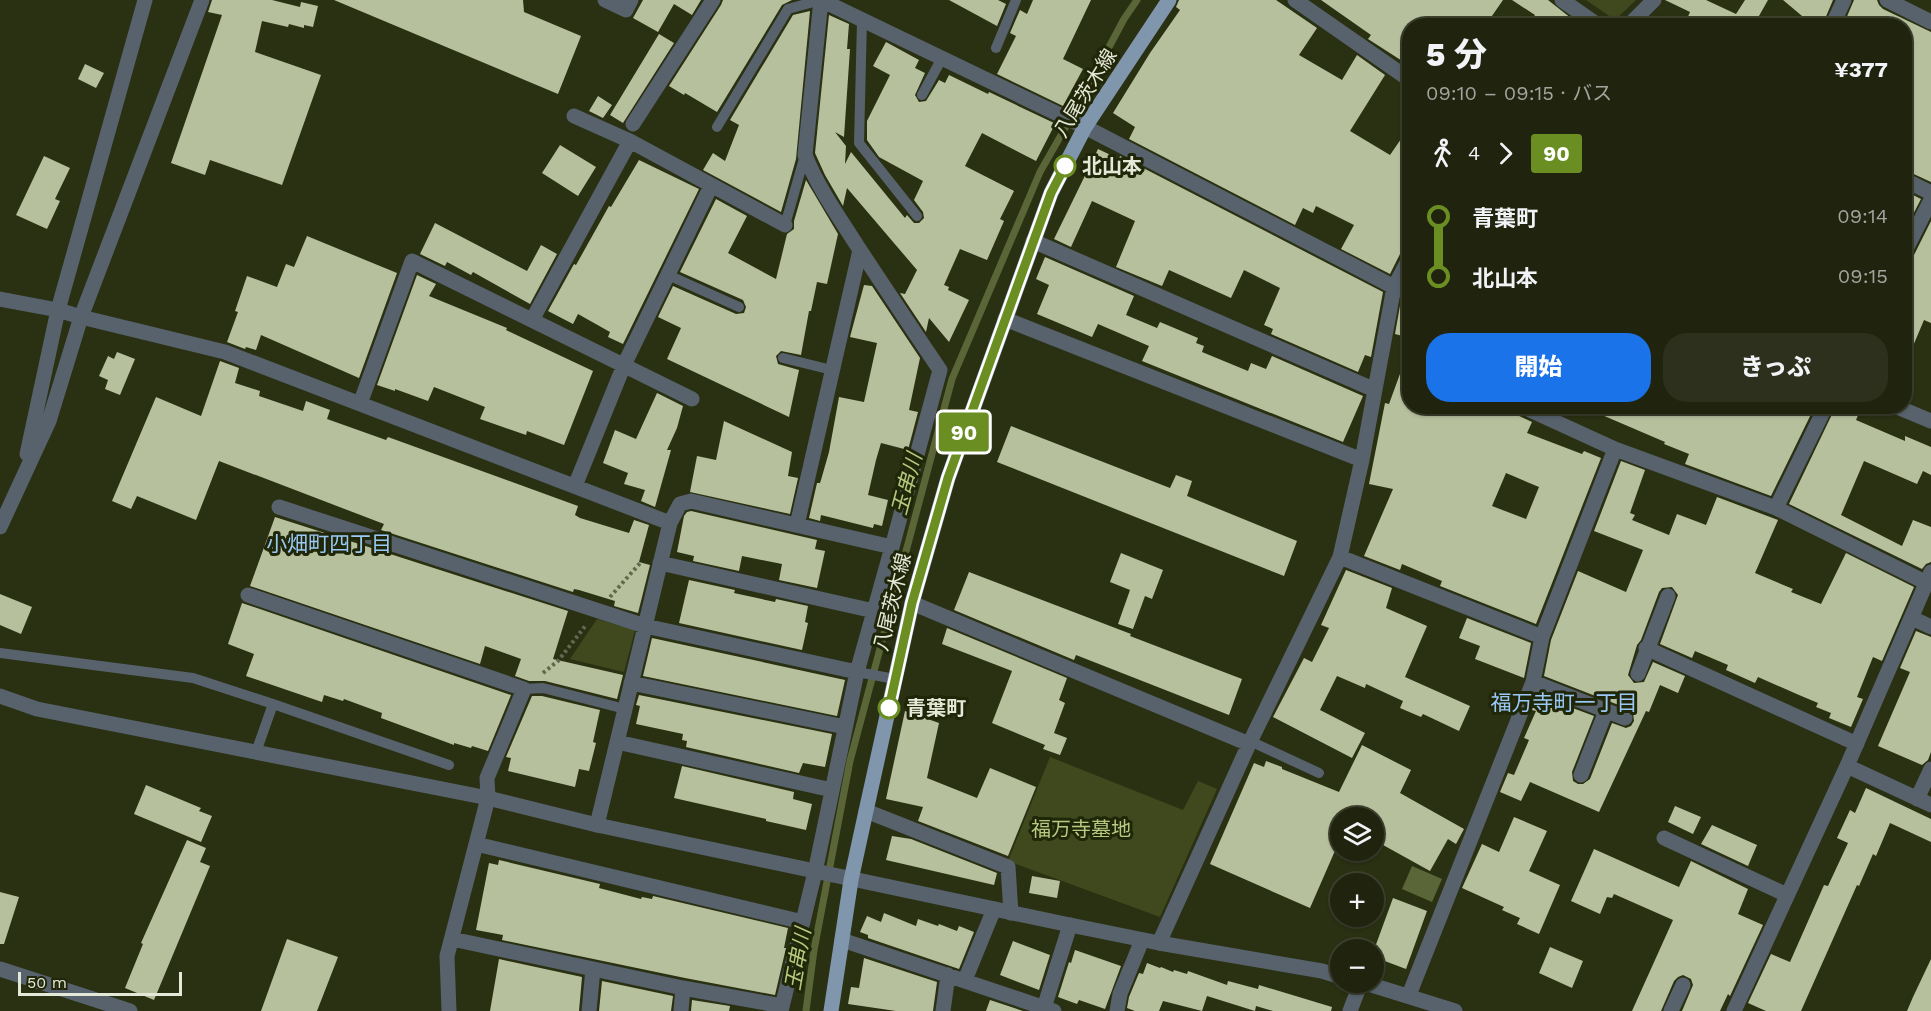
<!DOCTYPE html>
<html lang="ja">
<head>
<meta charset="utf-8">
<style>
  :root { --surface:#20240e; --page:#2d301c; --text:#f1f3f6; --muted:#a2a49e; --line:#3d412e; --accent:#1a73e8 }
  body { margin:0; font-family:"Work Sans","Noto Sans JP",sans-serif; background:var(--page); color:var(--text); height:100vh; display:flex; flex-direction:column; font-size:22px; white-space:nowrap }
  * { box-sizing:border-box; margin:0 }
  p { font-size:20px; color:var(--muted) }
  .icon { flex:none; width:33px; height:33px; fill:none; stroke:currentColor; stroke-width:2; stroke-linecap:round; stroke-linejoin:round }
  .map { position:relative; flex:1; overflow:hidden }
  .details { position:absolute; left:1402px; top:18px; width:510px; height:396px; display:flex; flex-direction:column; background:var(--surface); border-radius:24px; box-shadow:0 2px 4px #0004,0 0 0 2px var(--line) }
  .details>* { flex:none }
  .badge { padding:0 12px; border-radius:4px; font-size:21px; line-height:39px }
  .fabs { position:absolute; left:1330px; top:807px; display:grid; gap:12px }
  .fabs a { display:grid; place-items:center; width:54px; height:54px; border-radius:50%; background:var(--surface); box-shadow:0 2px 4px #0004,0 0 0 2px var(--line); font-size:30px }
  .scale { position:absolute; left:18px; bottom:15px; width:164px; box-sizing:border-box; padding-left:6px; border:3px solid #e4e9d7; border-top:0; font-size:16px; line-height:21px; white-space:nowrap; color:#e4e9d7; -webkit-text-stroke:4px #202608; paint-order:stroke }
  .map>.badge { position:absolute; translate:-50% -50%; box-shadow:0 0 0 3px #fff }
  .legs { display:flex; align-items:center; gap:9px; height:66px; padding:0 24px; font-size:20px }
  .legs p { margin-inline-start:auto }
  .headline { display:flex; align-items:center; justify-content:space-between; height:102px; padding:0 24px }
  h1 { font-size:33px; font-weight:800; line-height:45px }
  .primary-button { display:flex; gap:12px; margin-top:auto; padding:12px 24px }
  .primary-button a { flex:1; height:69px; border-radius:24px; background:var(--accent); color:#fff; font-size:24px; font-weight:800; line-height:69px; text-align:center }
  .primary-button a+a { background:var(--page); color:var(--text) }
  ul { padding:0 24px; list-style:none }
  li { display:flex; align-items:center; gap:21px; height:60px; font-size:22px }
  li i { display:grid; place-items:center; width:9px; height:100%; margin:0 8px; background:currentColor }
  li i::after { content:''; width:15px; height:15px; margin:-8px; border:4px solid; border-radius:50%; background:var(--surface) }
  li p { margin-inline-start:auto }
  li:first-child i { background:linear-gradient(#0000 50%,currentColor 0) }
  li:last-child i { background:linear-gradient(currentColor 50%,#0000 0) }
  .map>svg:first-child { display:block }
  .green { fill:#40491e }
  .water { fill:#5b6638 }
  .lines { fill:none; stroke-linecap:round; stroke-linejoin:round }
  .stream { stroke:#5b6638; stroke-width:7 }
  .building { fill:#b7c09d; fill-rule:evenodd }
  .path { stroke:#63694e; stroke-width:4; stroke-dasharray:3 3; stroke-linecap:butt }
  .service { stroke:#57626d; stroke-width:10 }
  .minor { stroke:#57626d; stroke-width:15 }
  .tertiary { stroke:#57626d; stroke-width:15 }
  .primary { stroke:#7f96ac; stroke-width:15 }
  .line-1-casing { stroke:#fff; stroke-width:14 }
  .line-1 { stroke:#6b8e23; stroke-width:9 }
  .stop-1-dot { fill:#fff; stroke:#6b8e23; stroke-width:3 }
  .labels { text-anchor:middle; stroke-width:6; stroke-linejoin:round; paint-order:stroke }
  .street-label { font-size:20px; fill:#e4e9d7; stroke:#202608 }
  .stop-label { font-size:20px; font-weight:bold; fill:#e4e9d7; stroke:#202608; text-anchor:start }
  .park-label { font-size:20px; fill:#b7c980; stroke:#202608 }
  .water-label { font-size:21px; font-style:italic; fill:#b6c97f; stroke:#202608 }
  .neighbourhood-label { font-size:21px; fill:#9ac9f6; stroke:#202608 }
</style>
</head>
<body>
<div class="map">
<svg width="1931" height="1011" viewBox="0 0 1931 1011">
  <rect width="100%" height="100%" fill="#2a3012"/>
  <path class="green" d="M 1586,0 L 1636,0 L 1615,20 Z
    M 597,619 L 635,630 L 624,672 L 570,659 Z
    M 1050,757 L 1183,810 L 1198,781 L 1217,789 L 1160,917 L 1008,861 Z"/>
  <path class="water" d="M 1412,866 L 1442,879 L 1432,902 L 1402,889 Z"/>
  <g class="lines">
    <path class="stream" d="M 806,1011 L 814,950 L 850,761 L 952,379 L 1040,172 L 1076,109 L 1124,19 L 1137,0"/>
  </g>
  <path class="building" d="M 212,0 L 272,0 L 300,7 L 301,2 L 318,6 L 313,27 L 304,25 L 304,28 L 289,24 L 288,27 L 262,21 L 255,52 L 321,75 L 282,185 L 210,160 L 205,175 L 171,163 L 222,15 L 208,12 Z
    M 334,0 L 523,0 L 524,12 L 581,36 L 558,94 Z
    M 643,0 L 701,0 L 692,15 L 674,4 L 658,32 L 633,18 Z
    M 723,0 L 792,0 L 782,5 L 717,112 L 685,93 L 684,95 L 669,86 L 721,5 Z
    M 949,0 L 998,0 L 1006,4 L 997,26 Z
    M 1033,0 L 1091,0 L 1063,59 L 1083,69 L 1063,106 L 997,74 L 1016,36 L 1010,33 L 1020,10 L 1027,14 Z
    M 1179,0 L 1276,0 L 1317,28 L 1299,55 L 1342,80 L 1357,55 L 1385,75 L 1350,131 L 1390,155 L 1410,126 L 1410,243 L 1407,248 L 1401,252 L 1390,274 L 1341,249 L 1354,225 L 1316,206 L 1313,213 L 1303,208 L 1295,225 L 1129,139 L 1135,127 L 1113,113 L 1150,53 L 1180,10 L 1176,7 Z
    M 1321,0 L 1503,0 L 1485,26 L 1410,26 L 1410,66 L 1368,39 L 1371,35 Z
    M 1512,0 L 1548,0 L 1581,26 L 1528,26 L 1535,15 Z
    M 1665,0 L 1706,0 L 1736,14 L 1745,0 L 1768,0 L 1755,23 L 1761,26 L 1684,26 L 1690,12 Z
    M 1783,0 L 1833,0 L 1822,26 L 1814,26 Z
    M 1854,0 L 1877,0 L 1879,5 L 1883,9 L 1931,32 L 1931,182 L 1905,170 L 1905,26 L 1843,26 Z
    M 810,11 L 796,159 L 781,212 L 703,170 L 713,153 L 725,161 L 739,125 L 730,120 L 793,15 Z
    M 829,15 L 849,24 L 847,49 L 850,49 L 844,137 L 835,132 L 846,146 L 845,164 L 851,152 L 905,218 L 907,215 L 914,223 L 919,223 L 924,218 L 923,212 L 914,200 L 923,181 L 879,157 L 867,140 L 867,121 L 890,75 L 873,66 L 886,42 L 919,60 L 915,68 L 925,73 L 915,95 L 919,102 L 926,101 L 939,80 L 945,83 L 949,75 L 988,94 L 989,92 L 1054,123 L 1052,127 L 1053,128 L 1036,161 L 982,133 L 965,166 L 1014,191 L 1000,219 L 1004,221 L 987,260 L 960,249 L 944,285 L 949,287 L 948,290 L 969,300 L 949,342 L 929,318 L 926,332 L 900,293 L 905,294 L 917,270 L 847,188 L 843,206 L 825,175 L 815,153 Z
    M 659,34 L 674,43 L 623,123 L 610,115 Z
    M 85,64 L 104,73 L 96,88 L 78,79 Z
    M 598,96 L 612,105 L 603,118 L 589,111 Z
    M 560,145 L 596,167 L 578,196 L 542,173 Z
    M 1098,149 L 1119,159 L 1120,156 L 1383,292 L 1371,357 L 1365,355 L 1358,372 L 1271,334 L 1273,329 L 1264,325 L 1280,288 L 1244,270 L 1231,298 L 1169,270 L 1162,286 L 1116,267 L 1135,221 L 1092,201 L 1071,247 L 1054,239 Z
    M 44,156 L 70,168 L 55,199 L 60,201 L 47,229 L 16,215 Z
    M 639,160 L 699,189 L 623,344 L 608,337 L 610,332 L 578,314 L 573,324 L 548,311 L 574,264 L 576,265 L 609,206 L 611,207 Z
    M 806,180 L 838,234 L 827,284 L 817,282 L 811,311 L 809,311 L 801,355 L 781,351 L 776,356 L 778,364 L 799,370 L 789,417 L 667,359 L 681,328 L 658,317 L 673,286 L 736,314 L 744,313 L 746,307 L 743,300 L 680,272 L 716,199 L 747,216 L 728,253 L 776,279 L 787,234 L 794,229 L 794,221 Z
    M 1905,191 L 1921,199 L 1905,230 Z
    M 1931,221 L 1931,323 L 1924,320 L 1905,365 L 1905,261 L 1910,259 L 1914,255 Z
    M 435,223 L 527,271 L 541,245 L 557,254 L 530,304 L 473,272 L 471,275 L 447,262 L 445,266 L 420,254 Z
    M 307,236 L 397,273 L 359,378 L 261,335 L 256,350 L 246,347 L 245,349 L 227,342 L 238,312 L 235,311 L 247,276 L 277,287 L 286,264 L 294,267 Z
    M 1045,257 L 1134,296 L 1126,315 L 1157,328 L 1160,322 L 1198,338 L 1196,343 L 1204,346 L 1202,352 L 1248,371 L 1251,363 L 1266,369 L 1272,356 L 1363,396 L 1343,442 L 1142,361 L 1149,346 L 1098,324 L 1092,337 L 1037,314 L 1049,285 L 1036,279 Z
    M 417,275 L 436,284 L 429,296 L 507,328 L 506,330 L 593,371 L 564,445 L 527,431 L 526,435 L 480,419 L 485,407 L 434,387 L 428,401 L 395,389 L 395,391 L 377,385 Z
    M 864,285 L 872,286 L 920,358 L 909,410 L 918,412 L 908,450 L 881,443 L 876,460 L 868,495 L 888,500 L 882,526 L 874,524 L 873,528 L 821,515 L 820,521 L 809,518 L 817,483 L 820,483 L 821,480 L 829,452 L 839,397 L 864,402 L 877,343 L 850,337 Z
    M 1401,300 L 1410,302 L 1410,338 L 1395,334 Z
    M 117,352 L 135,359 L 120,395 L 105,389 L 108,380 L 99,376 L 108,356 L 114,359 Z
    M 1408,352 L 1410,353 L 1410,406 L 1453,406 L 1477,416 L 1481,406 L 1510,406 L 1509,411 L 1532,422 L 1527,433 L 1582,454 L 1584,451 L 1601,458 L 1536,624 L 1440,586 L 1442,581 L 1402,564 L 1400,570 L 1364,556 L 1393,489 L 1369,484 L 1385,403 L 1389,404 ZM 1506,473 L 1539,487 L 1526,519 L 1492,506 Z
    M 220,361 L 239,368 L 235,383 L 260,391 L 259,396 L 303,411 L 306,401 L 330,410 L 327,419 L 386,440 L 388,437 L 578,506 L 575,515 L 580,518 L 629,533 L 634,520 L 649,525 L 639,562 L 650,565 L 638,613 L 614,606 L 615,601 L 579,590 L 574,589 L 573,592 L 381,530 L 384,524 L 219,461 L 196,520 L 137,496 L 131,509 L 112,501 L 156,397 L 201,416 Z
    M 657,393 L 683,406 L 677,428 L 667,450 L 671,450 L 655,507 L 641,501 L 645,490 L 624,484 L 628,473 L 603,463 L 615,430 L 636,439 Z
    M 1581,406 L 1815,406 L 1771,496 L 1685,464 L 1689,454 L 1664,444 L 1665,442 Z
    M 1836,406 L 1862,406 L 1856,420 L 1905,441 L 1905,436 L 1931,447 L 1931,475 L 1923,471 L 1917,484 L 1864,461 L 1841,515 L 1902,546 L 1913,520 L 1931,527 L 1931,562 L 1926,564 L 1922,569 L 1789,504 Z
    M 724,421 L 792,452 L 788,476 L 798,478 L 790,514 L 690,492 L 697,456 L 716,460 Z
    M 1011,426 L 1170,488 L 1176,475 L 1192,481 L 1187,496 L 1297,541 L 1284,576 L 997,462 Z
    M 1621,461 L 1645,470 L 1630,513 L 1635,515 L 1632,520 L 1669,535 L 1677,514 L 1706,525 L 1717,497 L 1778,520 L 1755,573 L 1793,589 L 1791,592 L 1821,604 L 1846,553 L 1914,587 L 1882,661 L 1873,657 L 1857,697 L 1863,699 L 1851,727 L 1829,718 L 1831,713 L 1816,707 L 1818,703 L 1799,695 L 1758,677 L 1755,683 L 1726,670 L 1728,665 L 1695,651 L 1692,658 L 1660,644 L 1678,595 L 1672,587 L 1662,588 L 1659,592 L 1641,640 L 1637,645 L 1628,675 L 1634,683 L 1644,682 L 1653,662 L 1685,676 L 1678,693 L 1660,685 L 1649,712 L 1646,711 L 1599,812 L 1530,782 L 1521,801 L 1500,792 L 1508,773 L 1514,775 L 1529,740 L 1524,738 L 1536,711 L 1532,710 L 1538,695 L 1594,716 L 1572,772 L 1573,781 L 1578,784 L 1583,784 L 1590,779 L 1612,723 L 1626,728 L 1631,726 L 1634,721 L 1633,712 L 1629,709 L 1544,676 L 1551,640 L 1578,571 L 1626,592 L 1643,550 L 1594,531 Z
    M 691,511 L 817,540 L 815,549 L 825,551 L 817,588 L 779,580 L 782,564 L 742,556 L 739,571 L 693,561 L 694,556 L 677,552 L 684,516 L 687,512 Z
    M 275,517 L 568,611 L 553,659 L 623,675 L 617,699 L 545,681 L 529,681 L 515,676 L 521,659 L 485,646 L 480,664 L 250,586 Z
    M 1121,553 L 1163,570 L 1152,599 L 1145,596 L 1133,629 L 1118,624 L 1130,590 L 1110,582 Z
    M 1346,570 L 1392,588 L 1386,608 L 1427,626 L 1405,677 L 1470,706 L 1459,731 L 1423,714 L 1421,717 L 1400,708 L 1403,701 L 1366,684 L 1365,688 L 1337,676 L 1320,710 L 1365,733 L 1352,758 L 1273,717 L 1304,658 L 1312,662 L 1329,628 L 1321,625 Z
    M 969,572 L 1131,634 L 1130,636 L 1242,679 L 1229,715 L 1076,655 L 1074,660 L 954,610 Z
    M 689,580 L 735,590 L 734,593 L 775,602 L 776,599 L 808,606 L 805,622 L 808,623 L 802,650 L 679,623 Z
    M 0,594 L 32,607 L 21,634 L 0,625 Z
    M 242,603 L 511,695 L 488,751 L 472,746 L 471,748 L 454,743 L 454,745 L 381,718 L 382,713 L 344,699 L 343,701 L 324,695 L 322,702 L 246,676 L 254,654 L 228,644 Z
    M 1467,618 L 1531,643 L 1524,678 L 1475,659 L 1480,646 L 1459,638 Z
    M 947,628 L 1067,678 L 1059,700 L 1065,703 L 1054,733 L 1067,738 L 1060,755 L 1043,749 L 1045,745 L 992,723 L 1012,671 L 942,644 Z
    M 1916,631 L 1931,637 L 1931,752 L 1928,760 L 1922,765 L 1878,746 L 1910,672 L 1900,668 Z
    M 652,638 L 845,680 L 837,716 L 643,676 Z
    M 639,695 L 832,734 L 825,767 L 803,763 L 799,773 L 686,747 L 687,741 L 682,740 L 683,734 L 636,724 L 640,706 L 636,705 Z
    M 532,696 L 542,696 L 600,710 L 593,742 L 596,743 L 589,771 L 579,769 L 575,787 L 508,771 L 511,758 L 506,757 Z
    M 905,711 L 939,723 L 927,778 L 977,798 L 990,768 L 1036,787 L 1008,856 L 918,821 L 923,807 L 886,799 Z
    M 1362,745 L 1411,770 L 1400,793 L 1464,829 L 1456,844 L 1448,839 L 1430,871 L 1374,840 L 1374,818 L 1341,818 L 1341,837 L 1310,908 L 1210,864 L 1254,763 L 1264,767 L 1266,761 L 1282,767 L 1282,769 L 1339,792 Z
    M 682,766 L 794,792 L 793,799 L 812,804 L 806,830 L 766,821 L 766,819 L 674,798 Z
    M 146,785 L 201,808 L 199,811 L 212,816 L 201,842 L 134,814 Z
    M 1866,788 L 1931,819 L 1931,842 L 1890,823 L 1876,856 L 1873,854 L 1859,886 L 1857,885 L 1801,1011 L 1766,1011 L 1748,1003 L 1771,954 L 1790,962 L 1824,885 L 1828,886 L 1848,843 L 1837,838 L 1850,810 L 1855,813 Z
    M 1675,806 L 1701,817 L 1693,834 L 1668,822 Z
    M 1514,817 L 1547,831 L 1529,871 L 1560,885 L 1539,934 L 1517,924 L 1520,918 L 1502,910 L 1504,907 L 1462,888 L 1482,844 L 1499,852 Z
    M 1712,825 L 1757,845 L 1748,866 L 1701,844 Z
    M 892,836 L 911,839 L 997,873 L 994,885 L 886,860 Z
    M 187,840 L 206,848 L 200,862 L 210,866 L 154,1000 L 125,988 L 143,944 L 141,943 Z
    M 1594,849 L 1679,887 L 1691,861 L 1748,889 L 1738,914 L 1763,925 L 1730,996 L 1728,994 L 1720,1011 L 1682,1011 L 1693,985 L 1691,979 L 1683,975 L 1678,977 L 1674,981 L 1661,1011 L 1632,1011 L 1673,920 L 1614,894 L 1612,898 L 1607,897 L 1600,914 L 1571,901 Z
    M 499,860 L 600,884 L 599,888 L 641,899 L 642,897 L 652,899 L 653,896 L 788,928 L 784,948 L 786,948 L 775,995 L 685,978 L 502,940 L 503,935 L 476,930 L 489,863 L 498,865 Z
    M 1032,876 L 1060,881 L 1057,898 L 1029,893 Z
    M 0,892 L 19,897 L 4,944 L 0,944 Z
    M 1393,898 L 1427,911 L 1406,969 L 1374,957 L 1374,950 Z
    M 884,913 L 916,926 L 918,919 L 938,926 L 939,924 L 957,931 L 959,926 L 974,932 L 959,969 L 868,938 L 868,935 L 860,932 L 867,916 L 881,922 Z
    M 287,939 L 338,957 L 317,1011 L 261,1011 Z
    M 1013,941 L 1050,955 L 1039,990 L 1000,975 Z
    M 1550,947 L 1583,961 L 1572,988 L 1539,973 Z
    M 1075,950 L 1121,966 L 1105,1009 L 1079,1000 L 1077,1004 L 1058,997 L 1069,962 L 1071,963 Z
    M 864,958 L 937,982 L 933,1011 L 896,1011 L 848,1004 L 851,987 L 859,988 Z
    M 499,959 L 582,977 L 579,1011 L 490,1011 Z
    M 1931,959 L 1931,1011 L 1907,1011 L 1913,997 Z
    M 1147,963 L 1160,968 L 1161,967 L 1173,972 L 1174,970 L 1187,974 L 1188,971 L 1227,985 L 1228,981 L 1258,989 L 1259,985 L 1332,1007 L 1331,1011 L 1273,1011 L 1256,1006 L 1255,1011 L 1207,996 L 1202,1011 L 1163,1001 L 1159,1011 L 1135,1011 L 1127,1008 L 1129,997 L 1139,973 L 1143,974 Z
    M 602,981 L 673,996 L 671,1011 L 599,1011 Z
    M 692,1000 L 730,1006 L 729,1011 L 691,1011 Z
    M 990,1000 L 1023,1011 L 986,1011 Z"/>
  <g class="lines">
    <path class="path" d="M 610,597 L 641,562
      M 543,673 L 558,661 L 586,625"/>
    <path class="service" d="M 862,20 L 859,143 L 917,216
      M 996,48 L 1016,0
      M 922,95 L 942,58
      M 717,127 L 788,9 L 821,0
      M 785,225 L 805,155
      M 668,275 L 739,307
      M 783,358 L 832,370
      M 0,653 L 193,678 L 273,704 L 449,765
      M 857,672 L 895,679
      M 524,689 L 543,688 L 625,709
      M 1250,741 L 1319,773
      M 256,752 L 273,704"/>
    <path class="minor" d="M 202,0 L 81,317 L 225,352 L 670,523 L 597,825
      M 605,0 L 626,10 L 631,0
      M 821,0 L 1085,127 L 1350,264 L 1394,287 L 1410,291
      M 1295,0 L 1410,80
      M 1562,0 L 1599,26
      M 1887,0 L 1931,22
      M 1628,26 L 1654,0
      M 1832,26 L 1844,0
      M 574,116 L 630,141 L 785,225
      M 633,124 L 713,0
      M 1905,180 L 1931,193
      M 1033,241 L 1375,390
      M 1905,251 L 1931,200
      M 58,310 L 145,0
      M 1005,319 L 1362,460
      M 532,320 L 630,141
      M 360,404 L 412,261 L 692,399
      M 1521,406 L 1615,449 L 1776,508 L 1927,583
      M 1895,406 L 1931,421
      M 575,486 L 624,365 L 711,186
      M 279,507 L 645,626 L 857,672
      M 1776,508 L 1826,406
      M 670,523 L 680,504 L 691,501 L 892,547 L 940,370 C 912,329 885,288 858,247 C 839,217 818,188 805,155 L 821,0
      M 797,525 L 860,250
      M 1340,557 L 1542,637
      M 660,563 L 874,611
      M 248,595 L 524,689 L 487,778 L 488,798 L 447,956 L 449,1011
      M 912,603 L 1249,744
      M 1912,618 L 1931,627
      M 1646,648 L 1857,744
      M 1638,674 L 1668,596
      M 1533,682 L 1625,718
      M 631,683 L 845,727
      M 617,742 L 832,790
      M 1847,766 L 1931,805
      M 1581,775 L 1606,711
      M 1917,799 L 1931,769
      M 866,811 L 1008,867 L 1011,913
      M 1664,838 L 1787,895
      M 476,844 L 803,922
      M 452,939 L 683,988 L 782,1006
      M 842,940 L 1054,1011
      M 1159,943 L 1249,744 L 1340,557 L 1362,460 L 1394,287 L 1410,257
      M 0,969 L 130,1011
      M 965,980 L 994,909
      M 1409,995 L 1533,682 L 1542,637 L 1615,449
      M 589,1011 L 593,969
      M 681,1011 L 683,988
      M 781,1011 L 815,872 L 857,672 L 892,547
      M 943,1011 L 948,975
      M 1043,1011 L 1070,925
      M 1117,1011 L 1120,994 L 1142,940
      M 1350,1011 L 1361,982
      M 1671,1011 L 1683,985
      M 1734,1011 L 1847,766 L 1931,572"/>
    <path class="tertiary" d="M 0,299 L 58,310 L 81,317 L 49,421 L 0,527
      M 27,454 L 58,310
      M 0,696 L 37,709 L 488,798 L 597,825 L 1070,925 L 1159,943 L 1322,971 L 1341,977
      M 1362,982 L 1455,1011"/>
    <path class="primary" d="M 831,1011 L 851,880 L 866,811 L 912,603 L 948,478 L 1051,193 L 1085,127 L 1169,0"/>
  </g>
  <g class="lines">
    <defs>
      <path id="line-1" d="M 889,708 L 912,603 L 948,478 L 1051,193 L 1065,166"/>
    </defs>
    <use href="#line-1" class="line-1-casing"/>
    <use href="#line-1" class="line-1"/>
  </g>
  <g class="stop-1-dot">
    <circle cx="1065" cy="166" r="10"/>
    <circle cx="889" cy="708" r="10"/>
  </g>
  <g class="labels">
    <g class="street-label">
      <text transform="translate(1085 93) rotate(-58)" y="7">八尾茨木線</text>
      <text transform="translate(892 602) rotate(-76)" y="7">八尾茨木線</text>
    </g>
    <g class="stop-label">
      <text x="1082" y="173">北山本</text>
      <text x="906" y="715">青葉町</text>
    </g>
    <g class="park-label">
      <text x="1081" y="836">福万寺墓地</text>
    </g>
    <g class="water-label">
      <text transform="translate(907 484) rotate(-75)" y="7">玉串川</text>
      <text transform="translate(798 959) rotate(-80)" y="7">玉串川</text>
    </g>
    <g class="neighbourhood-label">
      <text x="329" y="551">小畑町四丁目</text>
      <text x="1564" y="710">福万寺町一丁目</text>
    </g>
  </g>
</svg>
<div class="fabs">
<a><svg class="icon" aria-label="layers" viewBox="0 0 24 24"><path d="M12 4l9 5-9 5-9-5zM3 14l9 5 9-5"/></svg></a>
<a>+</a>
<a>−</a>
</div>
<div class="scale">50 m</div>
<b class="badge" style="left:964px;top:432px;background:#6b8e23;color:#fff">90</b>
<section class="details">
<div class="headline"><div><h1>5 分</h1><p>09:10 – 09:15 · バス</p></div><b>¥377</b></div>
<div class="legs"><svg class="icon" aria-label="walk" viewBox="0 0 24 24"><circle cx="13" cy="4" r="2"/><path d="M13 8l-2 6 4 7M11 14l-3 7M7 12l3-4h3l4 4"/></svg>4<svg class="icon" aria-label="forward" viewBox="0 0 24 24"><path d="M9 5l7 7-7 7"/></svg><b class="badge" style="background:#6b8e23;color:#fff">90</b></div>
<ul>
<li><i style="color:#6b8e23"></i><b>青葉町</b><p>09:14</p></li>
<li><i style="color:#6b8e23"></i><b>北山本</b><p>09:15</p></li>
</ul>
<div class="primary-button"><a>開始</a><a>きっぷ</a></div>
</section>
</div>
</body>
</html>
